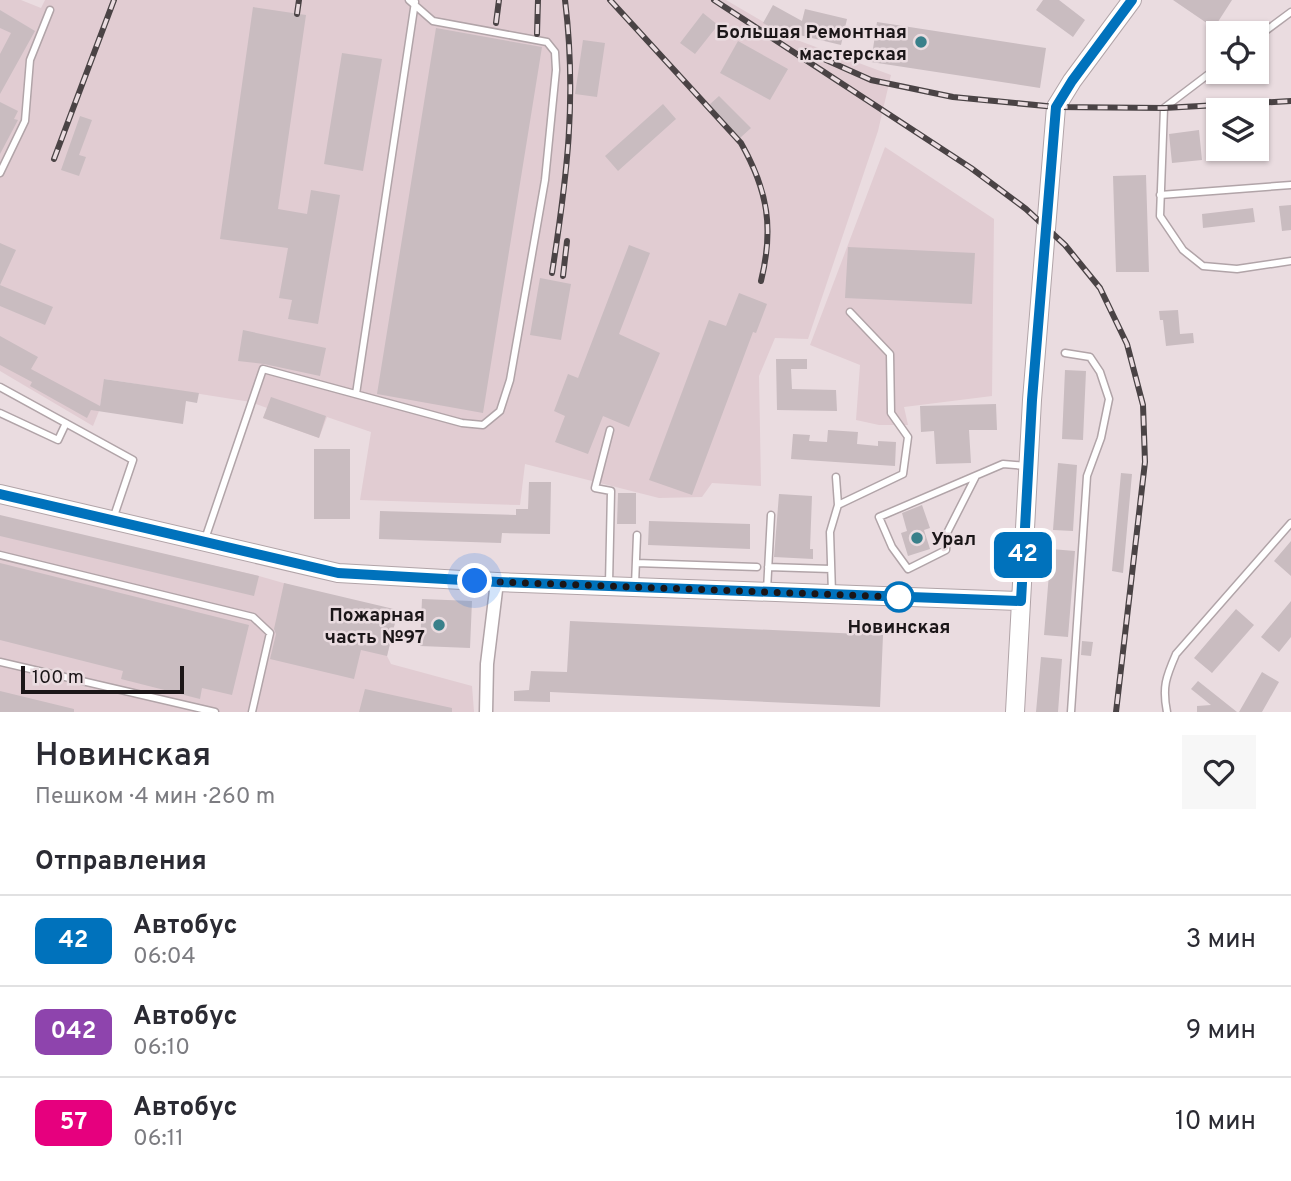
<!DOCTYPE html>
<html lang="ru">
<head>
<meta charset="utf-8">
<style>
  :root { --surface:#fff; --page:#f7f7f7; --text:#2b2b33; --muted:#7c7c81; --line:#e1e1e2 }
  body { margin:0; font-family:Overpass,sans-serif; background:var(--page); color:var(--text); height:100vh; display:flex; flex-direction:column; font-size:26px; white-space:nowrap }
  * { box-sizing:border-box; margin:0 }
  p { font-size:23px; color:var(--muted) }
  .icon { flex:none; width:38px; height:38px; fill:none; stroke:currentColor; stroke-width:2; stroke-linecap:round; stroke-linejoin:round }
  .map { position:relative; height:712px; overflow:hidden }
  .details { display:flex; flex-direction:column; background:var(--surface); flex:1 }
  .details>* { flex:none }
  .badge { padding:0 14px; border-radius:10px; font-size:24px; line-height:46px }
  .fabs { position:absolute; left:1206px; top:21px; display:grid; gap:14px }
  .fabs a { display:grid; place-items:center; width:63px; height:63px; border-radius:0px; background:var(--surface); box-shadow:0 2px 5px #0004; font-size:35px }
  .scale { position:absolute; left:21px; bottom:18px; width:163px; box-sizing:border-box; padding-left:7px; border:4px solid #1b1618; border-top:0; font-size:19px; line-height:24px; white-space:nowrap; color:#1b1618; -webkit-text-stroke:5px #eadce0; paint-order:stroke }
  .you { position:absolute; width:35px; height:35px; margin:-18px; border:5px solid #fff; border-radius:50%; background:#1a73e8; box-shadow:0 0 0 10px #1a73e833 }
  .map>.badge { position:absolute; translate:-50% -50%; box-shadow:0 0 0 4px #fff }
  h2 { padding:0 35px; font-size:26px; line-height:63px }
  .round { display:grid; place-items:center; flex:none; width:74px; height:74px; border-radius:0px; background:var(--page) }
  .headline { display:flex; align-items:center; justify-content:space-between; height:119px; padding:0 35px }
  h1 { font-size:33px; font-weight:600; line-height:52px }
  ul { padding:0; list-style:none }
  li { display:flex; align-items:center; gap:21px; height:91px; padding:0 35px; border-top:2px solid var(--line) }
  li div { flex:1 }
  li b { display:block; font-size:26px }
  li em { font-style:normal }
  li .badge { min-width:77px; font-weight:700; text-align:center }
  .map>svg:first-child { display:block }
  .built { fill:#e1ccd2 }
  .building { fill:#c9bcc0 }
  .lines { fill:none; stroke-linecap:round; stroke-linejoin:round }
  .service-casing { stroke:#b1a4a8; stroke-width:9 }
  .minor-casing { stroke:#b1a4a8; stroke-width:15 }
  .secondary-casing { stroke:#b1a4a8; stroke-width:20 }
  .service { stroke:#fff; stroke-width:6 }
  .minor { stroke:#fff; stroke-width:12 }
  .secondary { stroke:#fff; stroke-width:18 }
  .rail-casing { stroke:#4a4345; stroke-width:6 }
  .rail { stroke:#eadce0; stroke-width:3.5; stroke-dasharray:10; stroke-linecap:butt }
  .line-casing { stroke:#fff; stroke-width:16 }
  .line { stroke:#0072bc; stroke-width:10 }
  .walk { stroke:#1b1618; stroke-width:7; stroke-dasharray:0 12.6 }
  .poi-dot { fill:#39808a; stroke:#eadce0; stroke-width:2.5 }
  .stop-dot { fill:#fff; stroke:#0072bc; stroke-width:3.5 }
  .labels { text-anchor:middle; stroke-width:5; stroke-linejoin:round; paint-order:stroke }
  .poi-label { font-size:19px; font-weight:bold; fill:#1b1618; stroke:#eadce0; text-anchor:end }
  .stop-label { font-size:19px; font-weight:bold; fill:#1b1618; stroke:#eadce0 }
</style>
</head>
<body>
<div class="map">
<svg width="1291" height="712" viewBox="0 0 1291 712">
  <rect width="100%" height="100%" fill="#eadce0"/>
  <path class="built" d="M 0,0 L 21,0 L 41,8 L 45,0 L 726,0 L 789,37 L 891,75 L 878,131 L 808,339 L 775,338 L 759,376 L 761,486 L 712,483 L 702,497 L 659,498 L 525,464 L 520,505 L 360,500 L 371,432 L 327,417 L 319,438 L 263,418 L 267,408 L 251,402 L 105,379 L 99,411 L 93,426 L 0,371 Z
    M 885,147 L 994,219 L 992,396 L 904,407 L 908,425 L 879,425 L 856,420 L 860,365 L 810,345 Z
    M 0,517 L 259,576 L 346,601 L 398,610 L 387,656 L 391,664 L 472,686 L 474,712 L 0,712 Z"/>
  <path class="building" d="M 1043,0 L 1059,0 L 1085,20 L 1073,37 L 1036,10 Z
    M 1173,0 L 1232,0 L 1214,28 Z
    M 773,5 L 802,21 L 805,9 L 847,19 L 841,45 L 791,33 L 789,37 L 763,23 Z
    M 253,7 L 306,15 L 278,209 L 307,214 L 311,190 L 340,195 L 318,324 L 288,319 L 292,300 L 279,298 L 288,248 L 220,239 Z
    M 0,10 L 35,31 L 0,94 L 0,54 L 11,33 L 0,28 Z
    M 703,13 L 718,25 L 695,54 L 680,43 Z
    M 877,22 L 1046,48 L 1040,88 L 871,62 Z
    M 436,28 L 542,47 L 483,413 L 377,394 Z
    M 583,40 L 605,43 L 597,97 L 575,94 Z
    M 738,41 L 788,69 L 770,100 L 720,73 Z
    M 342,53 L 382,59 L 363,171 L 324,164 Z
    M 719,96 L 751,128 L 740,138 L 709,105 Z
    M 0,102 L 18,111 L 14,119 L 18,120 L 0,154 Z
    M 663,104 L 676,119 L 618,171 L 605,156 Z
    M 80,116 L 92,120 L 79,155 L 86,157 L 79,176 L 61,170 Z
    M 1199,130 L 1202,160 L 1172,163 L 1169,134 Z
    M 1146,175 L 1149,272 L 1116,272 L 1113,176 Z
    M 1291,205 L 1291,230 L 1282,231 L 1279,206 Z
    M 1253,208 L 1255,222 L 1203,228 L 1202,214 Z
    M 0,243 L 16,250 L 0,285 L 53,307 L 45,325 L 0,306 Z
    M 629,245 L 650,253 L 619,334 L 660,353 L 629,427 L 603,416 L 588,454 L 555,442 L 565,416 L 554,411 L 568,374 L 578,378 Z
    M 848,247 L 975,253 L 972,304 L 845,298 Z
    M 540,278 L 571,284 L 561,340 L 530,335 Z
    M 739,293 L 767,304 L 756,333 L 753,332 L 692,495 L 649,480 L 709,320 L 726,326 Z
    M 1178,310 L 1180,334 L 1193,333 L 1194,343 L 1166,346 L 1163,320 L 1160,320 L 1159,311 Z
    M 243,330 L 326,348 L 320,376 L 264,364 L 238,361 Z
    M 0,336 L 38,357 L 31,369 L 100,406 L 104,379 L 199,393 L 197,403 L 186,401 L 183,424 L 91,410 L 87,418 L 30,386 L 32,382 L 0,365 Z
    M 776,359 L 807,359 L 807,369 L 791,369 L 792,389 L 836,390 L 837,411 L 777,410 Z
    M 1065,370 L 1086,371 L 1083,440 L 1062,439 Z
    M 271,397 L 326,416 L 319,438 L 263,418 Z
    M 996,404 L 997,430 L 969,430 L 971,463 L 936,464 L 934,431 L 921,432 L 920,406 Z
    M 828,430 L 858,432 L 857,444 L 878,446 L 878,441 L 896,442 L 895,466 L 791,459 L 793,434 L 810,435 L 809,441 L 827,442 Z
    M 314,449 L 350,449 L 350,519 L 314,519 Z
    M 1058,463 L 1077,465 L 1073,531 L 1053,530 Z
    M 1121,473 L 1132,474 L 1123,573 L 1112,571 Z
    M 529,482 L 551,482 L 550,534 L 502,533 L 501,543 L 379,539 L 380,511 L 516,515 L 516,509 L 528,509 Z
    M 618,493 L 636,493 L 636,524 L 617,524 Z
    M 779,494 L 812,496 L 810,549 L 813,549 L 813,559 L 774,557 Z
    M 922,505 L 930,528 L 924,530 L 930,549 L 908,556 L 901,533 L 907,531 L 902,513 Z
    M 0,515 L 259,576 L 254,596 L 0,536 Z
    M 649,521 L 750,524 L 750,549 L 648,545 Z
    M 1291,541 L 1291,576 L 1274,561 Z
    M 1051,549 L 1075,551 L 1068,637 L 1044,635 Z
    M 0,563 L 249,625 L 232,695 L 202,688 L 200,699 L 121,679 L 123,671 L 0,640 Z
    M 284,583 L 398,610 L 387,656 L 361,650 L 354,679 L 270,659 L 276,634 L 274,629 Z
    M 422,599 L 472,601 L 470,648 L 420,646 Z
    M 1291,601 L 1291,637 L 1279,652 L 1261,637 Z
    M 1236,609 L 1254,625 L 1212,673 L 1194,658 Z
    M 570,621 L 883,635 L 880,707 L 550,692 L 550,702 L 514,701 L 514,691 L 529,690 L 531,671 L 567,672 Z
    M 1082,641 L 1093,642 L 1091,656 L 1081,655 Z
    M 1041,657 L 1062,659 L 1058,712 L 1036,712 Z
    M 1262,672 L 1279,682 L 1262,712 L 1239,712 Z
    M 1198,681 L 1237,712 L 1197,712 L 1197,706 L 1211,705 L 1191,689 Z
    M 365,689 L 452,708 L 452,712 L 359,712 Z
    M 0,691 L 74,709 L 74,712 L 0,712 Z"/>
  <g class="lines">
    <defs>
      <path id="service" d="M 1256,38 L 1291,12
        M 1218,67 L 1164,108 L 1160,216 L 1183,250 L 1203,266 L 1237,269 L 1291,261
        M 0,173 L 25,121 L 30,60 L 50,10
        M 1160,195 L 1291,185
        M 1065,353 L 1090,357 L 1100,372 L 1109,399 L 1101,438 L 1087,476 L 1071,712
        M 0,387 L 133,460 L 113,519
        M 356,394 L 415,2
        M 0,413 L 58,440 L 66,423
        M 976,476 L 947,533 L 946,550 L 908,569 L 892,547 L 879,517 L 1003,464 L 1026,466
        M 838,505 L 903,474 L 908,437 L 891,413 L 890,354 L 850,312
        M 205,539 L 263,369 L 462,423 L 483,425 L 500,411 L 510,380 L 545,180 L 556,70 L 555,52 L 547,42 L 433,21 L 409,0
        M 0,555 L 253,617 L 270,633 L 252,712
        M 636,563 L 757,567
        M 768,567 L 831,569
        M 609,584 L 611,491 L 595,488 L 610,430
        M 635,585 L 637,535
        M 767,590 L 771,515
        M 832,593 L 830,532 L 838,505 L 836,477
        M 0,662 L 215,712
        M 1167,712 C 1162,687 1166,677 1176,654 L 1291,523"/>
      <path id="minor" d="M 486,712 L 487,664 L 497,582"/>
      <path id="secondary" d="M 0,494 L 338,573 L 497,582 L 1021,601
        M 1015,712 L 1032,400 L 1056,107 L 1072,81 L 1132,0"/>
    </defs>
    <use href="#service" class="service-casing"/>
    <use href="#minor" class="minor-casing"/>
    <use href="#secondary" class="secondary-casing"/>
    <use href="#service" class="service"/>
    <use href="#minor" class="minor"/>
    <use href="#secondary" class="secondary"/>
    <defs>
      <path id="rail" d="M 610,0 L 741,143 C 768,191 774,228 761,281
        M 714,0 L 971,168 L 1026,209 L 1065,245 L 1100,288 L 1127,344 L 1143,405 L 1145,462 L 1116,712
        M 297,14 L 299,0
        M 496,23 L 499,0
        M 537,34 L 538,0
        M 806,51 L 871,80 L 953,97 L 1056,107 L 1164,108 L 1291,101
        M 54,159 L 114,0
        M 552,273 C 567,177 577,98 565,0
        M 563,276 L 567,241"/>
    </defs>
    <use href="#rail" class="rail-casing"/>
    <use href="#rail" class="rail"/>
  </g>
  <g class="lines">
    <defs>
      <path id="line" d="M 0,494 L 338,573 L 498,582 L 1021,601 L 1032,400 L 1056,107 L 1072,81 L 1132,0"/>
    </defs>
    <use href="#line" class="line-casing"/>
    <use href="#line" class="line"/>
    <path class="walk" d="M 475,581 L 899,597"/>
  </g>
  <g class="poi-dot">
    <circle cx="921" cy="42" r="7"/>
    <circle cx="917" cy="538" r="7"/>
    <circle cx="439" cy="625" r="7"/>
  </g>
  <circle class="stop-dot" cx="899" cy="597" r="14"/>
  <g class="labels">
    <g class="poi-label">
      <text x="907" y="38">Большая Ремонтная<tspan x="907" dy="22">мастерская</tspan></text>
      <text x="931" y="545" text-anchor="start">Урал</text>
      <text x="425" y="621">Пожарная<tspan x="425" dy="22">часть №97</tspan></text>
    </g>
    <g class="stop-label">
      <text x="899" y="633">Новинская</text>
    </g>
  </g>
</svg>
<div class="fabs">
<a><svg class="icon" aria-label="locate" viewBox="0 0 24 24"><circle cx="12" cy="12" r="6"/><path d="M12 2v4M12 18v4M2 12h4M18 12h4"/></svg></a>
<a><svg class="icon" aria-label="layers" viewBox="0 0 24 24"><path d="M12 4l9 5-9 5-9-5zM3 14l9 5 9-5"/></svg></a>
</div>
<div class="scale">100 m</div>
<div class="you" style="left:475px;top:581px"></div>
<b class="badge" style="left:1023px;top:555px;background:#0072bc;color:#fff">42</b>
</div>
<section class="details">
<div class="headline"><div><h1>Новинская</h1><p>Пешком · 4 мин · 260 m</p></div><a class="round"><svg class="icon" aria-label="heart" viewBox="0 0 24 24"><path d="M12 20l-8-8c-3-5 5-10 8-4 3-6 11-1 8 4z"/></svg></a></div>
<h2>Отправления</h2>
<ul>
<li><span class="badge" style="background:#0072bc;color:#fff">42</span><div><b>Автобус</b><p>06:04</p></div><em>3 мин</em></li>
<li><span class="badge" style="background:#8e44ad;color:#fff">042</span><div><b>Автобус</b><p>06:10</p></div><em>9 мин</em></li>
<li><span class="badge" style="background:#e6007e;color:#fff">57</span><div><b>Автобус</b><p>06:11</p></div><em>10 мин</em></li>
</ul>
</section>
</body>
</html>
